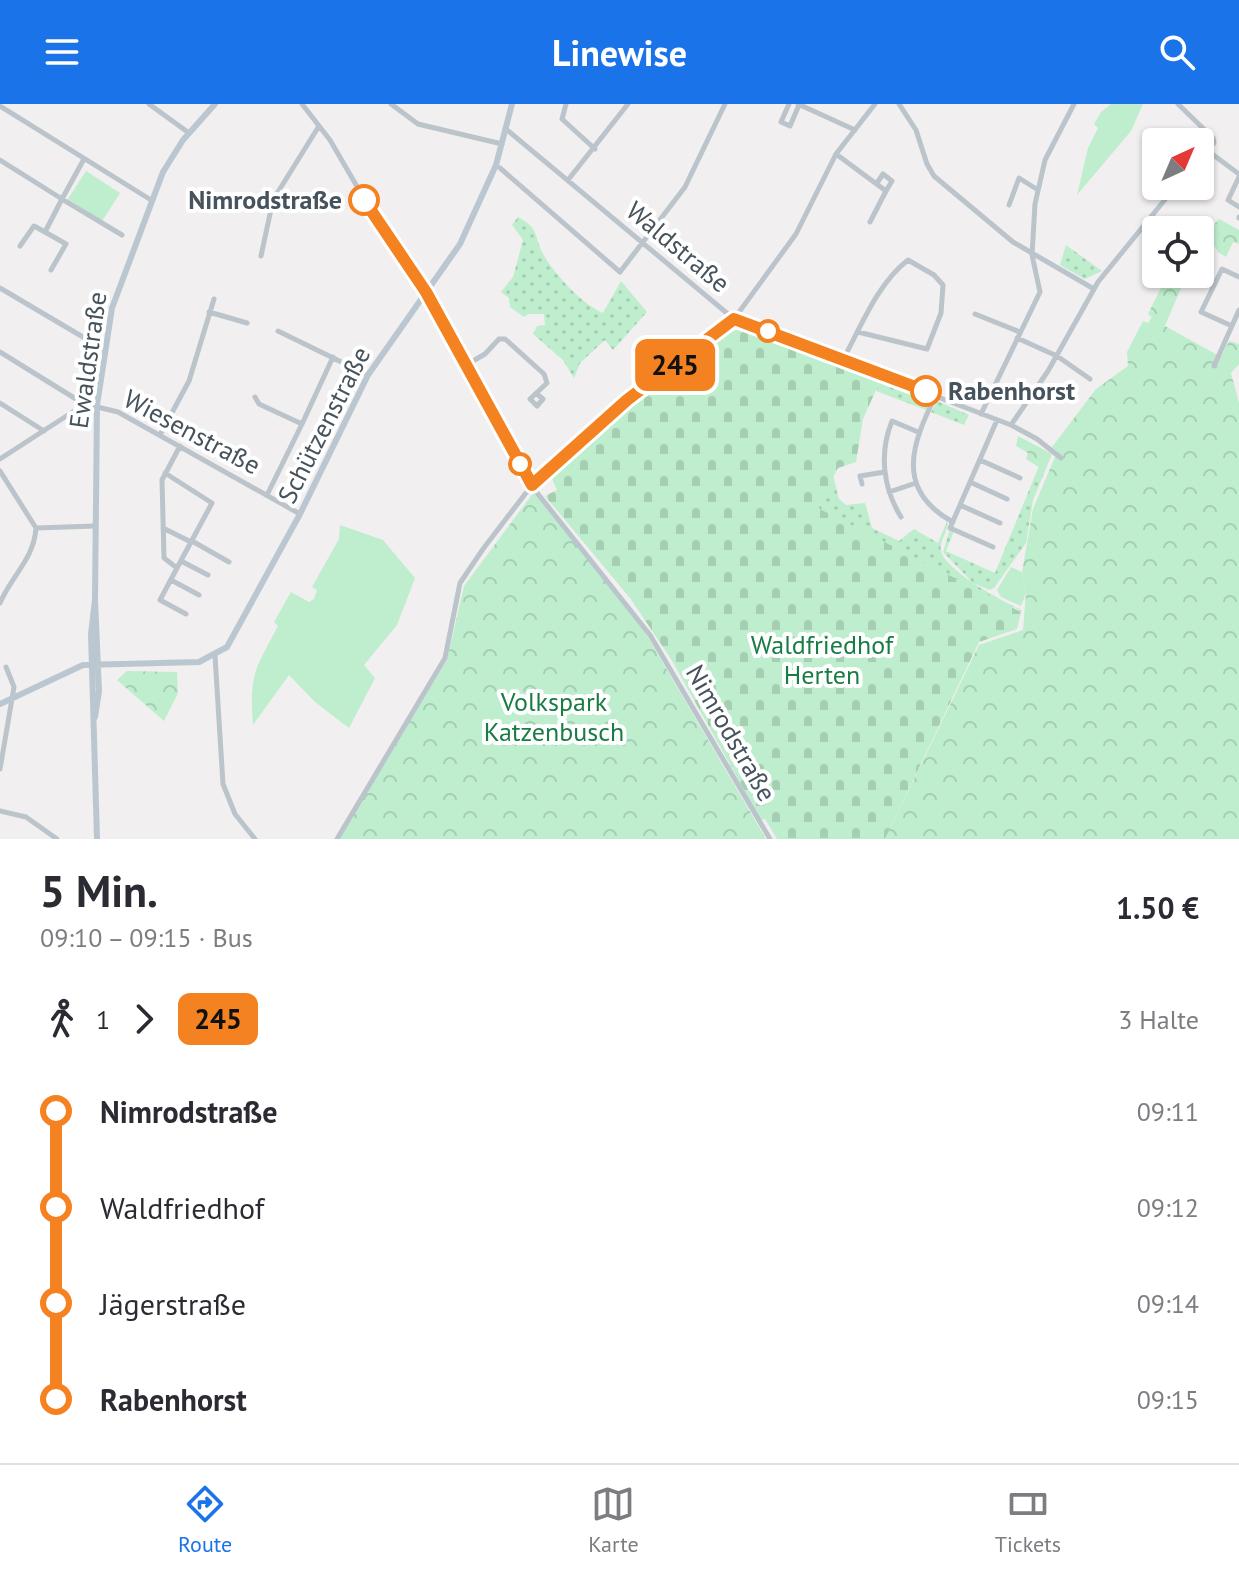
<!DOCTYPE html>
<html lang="de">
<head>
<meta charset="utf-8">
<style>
  :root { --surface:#fff; --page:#f2f2f3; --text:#2b2b33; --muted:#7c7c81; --line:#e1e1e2; --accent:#1a73e8 }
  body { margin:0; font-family:"PT Sans",sans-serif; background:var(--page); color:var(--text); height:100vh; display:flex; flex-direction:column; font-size:30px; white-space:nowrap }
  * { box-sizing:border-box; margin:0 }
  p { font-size:26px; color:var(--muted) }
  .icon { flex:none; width:44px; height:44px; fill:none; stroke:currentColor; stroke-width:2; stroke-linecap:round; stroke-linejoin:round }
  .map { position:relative; height:735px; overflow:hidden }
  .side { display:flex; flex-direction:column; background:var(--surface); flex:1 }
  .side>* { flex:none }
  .badge { padding:0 16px; border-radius:12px; font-size:28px; line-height:52px }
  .needle { width:52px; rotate:44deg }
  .tools { position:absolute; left:1142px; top:24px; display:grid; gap:16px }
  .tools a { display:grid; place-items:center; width:72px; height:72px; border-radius:8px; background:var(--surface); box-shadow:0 2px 6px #0004; font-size:40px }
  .map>.badge { position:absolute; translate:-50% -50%; box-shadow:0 0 0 4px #fff }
  .legs { display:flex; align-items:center; gap:12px; height:88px; padding:0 40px; font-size:26px }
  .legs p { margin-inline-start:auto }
  .overview { display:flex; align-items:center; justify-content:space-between; height:136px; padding:0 40px }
  h1 { font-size:44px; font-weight:600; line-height:60px }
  ul { padding:0 40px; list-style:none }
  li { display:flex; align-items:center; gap:28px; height:96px; font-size:30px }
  li i { display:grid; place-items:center; width:12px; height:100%; margin:0 10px; background:currentColor }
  li i::after { content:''; width:20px; height:20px; margin:-10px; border:6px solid; border-radius:50%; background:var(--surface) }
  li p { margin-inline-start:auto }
  li:first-child i { background:linear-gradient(#0000 50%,currentColor 0) }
  li:last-child i { background:linear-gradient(currentColor 50%,#0000 0) }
  header { display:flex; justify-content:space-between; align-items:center; height:104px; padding:0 40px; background:var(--accent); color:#fff; font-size:36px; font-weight:600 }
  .menu { display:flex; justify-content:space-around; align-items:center; height:112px; border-top:2px solid var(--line); background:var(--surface); font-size:22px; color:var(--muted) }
  .menu a { display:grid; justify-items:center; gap:4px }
  .menu .active { color:var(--accent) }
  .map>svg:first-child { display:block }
  .grass { fill:url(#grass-dots) }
  .forest { fill:url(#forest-crowns) }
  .cemetery { fill:url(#cemetery-stones) }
  .green { fill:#beeecd }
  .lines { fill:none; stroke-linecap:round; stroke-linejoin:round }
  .street { stroke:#bbc4cb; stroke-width:5 }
  .secondary { stroke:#bbc7d0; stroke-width:6 }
  .line-1-casing { stroke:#fff; stroke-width:18 }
  .line-1 { stroke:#f58220; stroke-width:12 }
  .stop-1-dot { fill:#fff; stroke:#f58220; stroke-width:4 }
  .labels { text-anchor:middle; stroke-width:8; stroke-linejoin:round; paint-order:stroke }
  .stop-label { font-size:26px; font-weight:bold; fill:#47535c; stroke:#fff; text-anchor:end }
  .street-label { font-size:26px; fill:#47535c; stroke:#fff }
  .park-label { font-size:26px; fill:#197c44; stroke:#fff }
</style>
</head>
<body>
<header><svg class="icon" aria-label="menu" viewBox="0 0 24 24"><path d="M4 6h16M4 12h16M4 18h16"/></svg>Linewise<svg class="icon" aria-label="search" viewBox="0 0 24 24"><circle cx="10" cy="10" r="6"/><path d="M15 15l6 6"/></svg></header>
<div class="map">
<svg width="1239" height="735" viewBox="0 0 1239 735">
  <defs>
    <pattern id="grass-dots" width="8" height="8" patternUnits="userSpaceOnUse" patternTransform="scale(2)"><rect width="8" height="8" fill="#beeecd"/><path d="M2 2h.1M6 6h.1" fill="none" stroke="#a5ceb2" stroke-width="1.8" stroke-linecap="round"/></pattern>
    <pattern id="forest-crowns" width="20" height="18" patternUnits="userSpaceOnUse" patternTransform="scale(2)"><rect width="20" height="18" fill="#beeecd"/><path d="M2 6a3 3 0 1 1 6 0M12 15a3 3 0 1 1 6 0" fill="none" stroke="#a5ceb2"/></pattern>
    <pattern id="cemetery-stones" width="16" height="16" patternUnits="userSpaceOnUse" patternTransform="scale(2)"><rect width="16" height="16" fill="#beeecd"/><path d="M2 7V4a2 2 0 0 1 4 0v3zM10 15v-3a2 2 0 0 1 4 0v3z" fill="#a5ceb2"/></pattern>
  </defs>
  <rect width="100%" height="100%" fill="#f1efef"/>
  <path class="grass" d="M 518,113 C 533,121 535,126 539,141 C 546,162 582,201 603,209 L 621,177 L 647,208 L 613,246 L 605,236 L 580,259 L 574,274 L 563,256 L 533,230 L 537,222 L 545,221 L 544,210 L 528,210 L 524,213 L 510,203 L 509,194 L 501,188 L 513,173 L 523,136 L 512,121 Z
    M 1066,141 L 1102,167 L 1085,175 L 1060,161 Z
    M 881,275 L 931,295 L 926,306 L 876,287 Z
    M 937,297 L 969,311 L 964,321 L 931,308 Z
    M 1039,362 L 1045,367 L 1033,396 L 1026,439 L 994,484 L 990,486 L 973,479 L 943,448 L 950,425 L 954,427 L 946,447 L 995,469 Z
    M 833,371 L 839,395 L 846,401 L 865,399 L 872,424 L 899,437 L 914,425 L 938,439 L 947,417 C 949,427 939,436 941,446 C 943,465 1003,498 1020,505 L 1022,508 L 1014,503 L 1011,506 L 818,404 Z"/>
  <path class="forest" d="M 1219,115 L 1239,126 L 1239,140 L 1233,138 L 1226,153 L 1218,148 L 1211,136 L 1200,146 L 1200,130 L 1210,125 Z
    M 1159,170 L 1187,170 L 1165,222 L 1221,253 L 1229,237 L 1239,240 L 1239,260 L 1231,269 L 1239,299 L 1239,735 L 885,735 L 979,541 L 1023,526 L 1026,489 L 1022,468 L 1033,405 L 1057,348 L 1052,343 L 1096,285 L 1128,262 L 1127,248 L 1143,217 L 1148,219 L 1152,213 L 1148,210 L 1166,174 Z
    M 1018,332 L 1052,350 L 1045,367 L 1026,355 L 1028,349 L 1016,342 Z
    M 534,388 L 632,506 L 766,735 L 337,735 L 447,556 L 464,482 Z
    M 127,567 L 177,568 L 178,589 L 164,617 L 117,576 Z"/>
  <path class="cemetery" d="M 742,223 L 881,275 L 863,315 L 856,358 L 838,364 L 818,404 L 1021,508 L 1017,525 L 979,538 L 885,735 L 777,735 L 765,715 L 761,716 L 671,555 L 630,494 L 545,392 L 557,386 L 552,375 C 608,319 669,256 742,223 Z"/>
  <path class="green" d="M 1111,0 L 1143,0 L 1131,27 L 1077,91 L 1088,44 L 1098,24 L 1094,20 L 1101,8 Z
    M 86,67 L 120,89 L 102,117 L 68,95 Z
    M 340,421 L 383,436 L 415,474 L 397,521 L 364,561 L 375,574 L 349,624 L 315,598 L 289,571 L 253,621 C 249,570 255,566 278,522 L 274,518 L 291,488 L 309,498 L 314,495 L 317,486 L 312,483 L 339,435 Z
    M 1011,463 L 1022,468 L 1026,489 L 1021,502 L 1001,493 L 997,486 Z"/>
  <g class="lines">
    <path class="street" d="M 149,0 L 189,29
      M 302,0 L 330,36 L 373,110 L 426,188 L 538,390 L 650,531 L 770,735
      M 391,0 L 418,20 L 502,40
      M 566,0 L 562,15 L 595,45
      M 789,0 L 781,18 L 790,22 L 799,1
      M 798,0 L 855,26
      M 899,0 L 916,26 L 927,60 L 934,72 L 1013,138 L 1094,185
      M 1178,0 L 1213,34 L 1214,39 L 1200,56
      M 0,2 L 151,96
      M 506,25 L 734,215 L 1011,321 L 1037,335 L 1061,354
      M 1208,47 L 1239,70
      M 836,50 L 886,87 L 870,118
      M 0,56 L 62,95 L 84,55
      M 500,64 L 620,168 L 685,83 L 725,0
      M 1239,73 L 1228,96 L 1239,103
      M 568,76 L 628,0
      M 877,79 L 883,70 L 892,77 L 886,87
      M 1009,101 L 1019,74 L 1038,86
      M 1239,114 L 1239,113
      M 45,128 L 66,140 L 51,166
      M 20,142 L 34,122 L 45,128 L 62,95 L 122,131
      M 261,152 L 273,96 L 319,22
      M 0,184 L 105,246
      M 209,208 L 247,219
      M 975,210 L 1020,228
      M 1232,222 L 1201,208 L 1222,165 L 1239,173
      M 278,227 L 368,271
      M 1017,234 L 1057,252 L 1090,275
      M 0,248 L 84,300
      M 844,254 C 861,222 878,179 908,156 L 934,171 L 943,181 L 941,209 L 927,245 L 858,228
      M 466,261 L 485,250 L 499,235 L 505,235 L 544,270 L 547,279 L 530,295 L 537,302 L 543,295 L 537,290
      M 1214,262 L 1239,206
      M 936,291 C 912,339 894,386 953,418
      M 255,293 L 259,300 L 302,320 L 333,253
      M 0,299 L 44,327
      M 981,310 L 1040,188 L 1032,151 L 1035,100 L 1045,56 L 1074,0
      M 1011,321 L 1048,267 L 1098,178 L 1176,82
      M 160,331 L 189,277 L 214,195
      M 0,355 L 85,300 L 118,308 L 300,410
      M 980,356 L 1020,374
      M 0,367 L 36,424 L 95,422
      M 165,369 L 212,399 L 177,464 L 164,454 L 162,376 L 180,342
      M 970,378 L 1007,395
      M 862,380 L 860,372 L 885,368
      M 889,388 L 916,379
      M 267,391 L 302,320
      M 960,401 L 1000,419
      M 901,413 C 883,384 879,349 892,317 L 918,328
      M 163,424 L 191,438
      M 192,437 L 229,458
      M 993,443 L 950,424 L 997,316
      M 181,457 L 208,471
      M 177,464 L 160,496 L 186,510
      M 171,476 L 199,491
      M 0,499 C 12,471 34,455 36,424
      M 215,552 L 223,680 L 235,710 L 255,735
      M 0,665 L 14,583 L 6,563
      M 0,707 L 26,713 L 57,735
      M 337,735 L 445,554 L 460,479 L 483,445 L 532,381 L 627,296 L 734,215 L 796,130 L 836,50 L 875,0"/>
    <path class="secondary" d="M 95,496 L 91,530 L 97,735
      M 0,600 L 83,561 L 199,558 L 227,543 L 300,410 L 368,271 L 460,140 L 496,61 L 512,0
      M 95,613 L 99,587 L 95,496 L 97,301 L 112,204 L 163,68 L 183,36 L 215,0"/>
  </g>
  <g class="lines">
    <defs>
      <path id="line-1" d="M 364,96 L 426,188 L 532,381 L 627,296 L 734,215 L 926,287"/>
    </defs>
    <use href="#line-1" class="line-1-casing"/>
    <use href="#line-1" class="line-1"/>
  </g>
  <g class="stop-1-dot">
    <circle cx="364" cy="96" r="14"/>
    <circle cx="768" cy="227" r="10"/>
    <circle cx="926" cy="287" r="14"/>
    <circle cx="520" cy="360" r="10"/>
  </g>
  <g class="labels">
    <g class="stop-label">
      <text x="342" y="105">Nimrodstraße</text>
      <text x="948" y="296" text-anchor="start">Rabenhorst</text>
    </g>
    <g class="street-label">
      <text transform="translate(678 143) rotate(40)" y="9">Waldstraße</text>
      <text transform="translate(88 256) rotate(-82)" y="9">Ewaldstraße</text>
      <text transform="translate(324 321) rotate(-63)" y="9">Schützenstraße</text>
      <text transform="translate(192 328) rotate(28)" y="9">Wiesenstraße</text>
      <text transform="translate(731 629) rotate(60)" y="9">Nimrodstraße</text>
    </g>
    <g class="park-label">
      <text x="822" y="550">Waldfriedhof<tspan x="822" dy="30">Herten</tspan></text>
      <text x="554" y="607">Volkspark<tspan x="554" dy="30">Katzenbusch</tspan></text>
    </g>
  </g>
</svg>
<div class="tools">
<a><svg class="needle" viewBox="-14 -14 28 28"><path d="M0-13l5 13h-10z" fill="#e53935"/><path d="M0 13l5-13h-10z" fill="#7c7c81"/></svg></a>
<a><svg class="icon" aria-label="locate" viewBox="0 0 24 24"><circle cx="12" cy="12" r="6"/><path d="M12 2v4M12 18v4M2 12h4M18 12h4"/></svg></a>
</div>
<b class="badge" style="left:675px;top:261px;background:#f58220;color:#111">245</b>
</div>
<section class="side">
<div class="overview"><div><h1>5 Min.</h1><p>09:10 – 09:15 · Bus</p></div><b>1.50 €</b></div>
<div class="legs"><svg class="icon" aria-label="walk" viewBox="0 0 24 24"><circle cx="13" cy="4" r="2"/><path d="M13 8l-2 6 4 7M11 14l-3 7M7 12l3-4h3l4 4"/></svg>1<svg class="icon" aria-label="forward" viewBox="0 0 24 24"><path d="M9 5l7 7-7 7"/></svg><b class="badge" style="background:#f58220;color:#111">245</b><p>3 Halte</p></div>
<ul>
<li><i style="color:#f58220"></i><b>Nimrodstraße</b><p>09:11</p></li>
<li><i style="color:#f58220"></i><span>Waldfriedhof</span><p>09:12</p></li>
<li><i style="color:#f58220"></i><span>Jägerstraße</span><p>09:14</p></li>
<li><i style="color:#f58220"></i><b>Rabenhorst</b><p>09:15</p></li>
</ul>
</section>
<nav class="menu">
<a class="active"><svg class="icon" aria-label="directions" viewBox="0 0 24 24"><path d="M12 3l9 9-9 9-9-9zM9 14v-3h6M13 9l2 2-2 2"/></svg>Route</a>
<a><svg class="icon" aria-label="map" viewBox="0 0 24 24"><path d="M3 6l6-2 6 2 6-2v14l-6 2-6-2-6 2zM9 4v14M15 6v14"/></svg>Karte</a>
<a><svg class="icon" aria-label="tickets" viewBox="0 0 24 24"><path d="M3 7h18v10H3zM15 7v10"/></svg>Tickets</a>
</nav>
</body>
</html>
